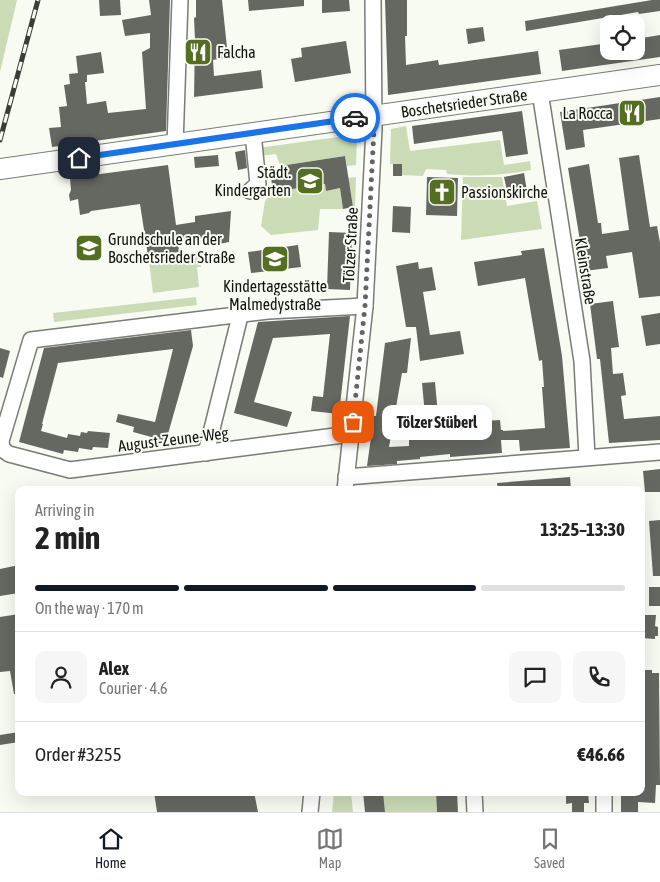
<!DOCTYPE html>
<meta charset="utf-8">
<style>
body{margin:0;font-family:"Asap Condensed",sans-serif;background:#f6f6f6;color:#222;height:100vh;display:flex;flex-direction:column;font-size:19px;white-space:nowrap}
*{box-sizing:border-box;margin:0}
p{font-size:16px;color:#767676}
.icon{flex:none;width:28px;height:28px;fill:none;stroke:currentColor;stroke-width:2;stroke-linecap:round;stroke-linejoin:round}
.map{position:relative;flex:1;overflow:hidden}
.drawer{position:absolute;left:15px;top:486px;width:630px;height:310px;display:flex;flex-direction:column;background:#fff;border-radius:10px;box-shadow:0 5px 20px #0002}
.drawer>*{flex:none}
.fabs{position:absolute;left:600px;top:15px;display:grid;gap:10px}
.fabs a{display:grid;place-items:center;width:45px;height:45px;border-radius:10px;background:#fff;box-shadow:0 5px 20px #0002;font-size:25px}
.pin{position:absolute;display:grid;place-items:center;width:42px;height:42px;color:#fff;margin:-21px;border-radius:10px;box-shadow:0 2px 8px #0006}
.courier{position:absolute;display:grid;place-items:center;width:50px;height:50px;margin:-25px;border:4px solid #1a73e8;border-radius:50%;background:#fff;color:#222;box-shadow:0 1px 6px #0007}
.bubble{position:absolute;height:35px;border-radius:10px;background:#fff;box-shadow:0 5px 20px #0002;font-size:16px;font-weight:700;line-height:35px;text-align:center}
.headline em{font-style:normal;font-weight:700}
.headline div{display:flex;flex-direction:column-reverse}
.headline{display:flex;align-items:center;justify-content:space-between;height:85px;padding:0 20px}
h1{font-size:32px;font-weight:700;line-height:38px}
.bar{display:grid;grid-template-columns:repeat(4,1fr);gap:8px 5px;align-content:center;height:60px;padding:0 20px}
.bar i{height:6px;border-radius:4px;background:#e0e0e0}
.bar .on{background:#111827}
.bar p{grid-column:span 4}
.line{display:flex;align-items:center;gap:12px;padding:0 20px;border-top:1px solid #e0e0e0}
.line div{flex:1}
.round{display:grid;place-items:center;flex:none;width:52px;height:52px;border-radius:10px;background:#f6f6f6}
.menu{display:flex;justify-content:space-around;align-items:center;height:70px;border-top:1px solid #e0e0e0;background:#fff;font-size:14px;color:#767676}
.menu a{display:grid;justify-items:center;gap:2px}
.menu .on{color:#111827}
.map>svg:first-child{display:block}
.green{fill:#cbdbb6}
.building{fill:#656861}
.lines{fill:none;stroke-linecap:round;stroke-linejoin:round}
.minor-casing{stroke:#797c74;stroke-width:18}
.major-casing{stroke:#797c74;stroke-width:22}
.minor{stroke:#fff;stroke-width:15}
.major{stroke:#fff;stroke-width:20}
.rail-casing{stroke:#3c3d39;stroke-width:5}
.rail{stroke:#f7fbf2;stroke-width:3;stroke-dasharray:9;stroke-linecap:butt}
.done{stroke:#636560;stroke-width:5;stroke-dasharray:0 9}
.route{stroke:#1a73e8;stroke-width:6}
.labels{text-anchor:middle;stroke-width:4;stroke-linejoin:round;paint-order:stroke}
.poi-label{font-size:16px;fill:#131411;stroke:#f7fbf2;text-anchor:start}
.street-label{font-size:16px;fill:#131411;stroke:#f7fbf2}
</style>
<div class="map">
<svg width="660" height="812" viewBox="0 0 660 812">
<rect width="100%" height="100%" fill="#f7fbf2"/>
<g class="green">
<path d="M0,0H17L0,72Z"/>
<path d="M406,126L410,151L500,140L504,165L530,161L531,170C503,175 475,177 447,174L446,170L426,169L423,176L402,175V164H390L391,129Z"/>
<path d="M353,135L357,140L356,165L347,166L345,156L280,166L276,154L259,156L258,148Z"/>
<path d="M356,177L355,207H353L348,178Z"/>
<path d="M463,177H502L507,206L537,201L542,229L461,240Z"/>
<path d="M325,184L326,191L340,188L343,209H320L318,230L271,235L261,226L265,201L273,192Z"/>
<path d="M200,255L201,267H197L199,287L153,293L149,262Z"/>
<path d="M196,297L197,305L54,322L53,313Z"/>
<path d="M334,793H351L353,812H332Z"/>
<path d="M383,793H436L437,812H385Z"/>
</g>
<g class="building">
<path d="M99,0H120L121,15L100,16Z"/>
<path d="M149,0H170L166,131L52,147L49,128L61,127L59,107L67,106L64,85L70,84L69,74L78,73L76,56L101,52L104,73L87,75V82H85L87,104L106,101L108,113L146,109L142,52L150,48V33L125,36L122,20L151,15Z"/>
<path d="M196,0H222L228,57L213,60L214,76L261,70L263,88L194,97L195,40L194,18L196,17Z"/>
<path d="M248,0H304V6L249,11Z"/>
<path d="M322,0H349L350,11L322,13Z"/>
<path d="M385,0H407V36H405L406,65L438,60L439,65L538,51L541,74L388,95Z"/>
<path d="M652,0H660V11L639,14L638,12L526,31L525,21Z"/>
<path d="M483,27L485,41L468,44L466,29Z"/>
<path d="M660,35V57L562,71L559,50L609,43V51H636V39Z"/>
<path d="M346,41L351,73L295,82L291,59L302,57L301,48Z"/>
<path d="M660,97V119L583,130L585,147L566,150L560,112Z"/>
<path d="M522,111L528,154L506,157L502,131L414,144L412,126Z"/>
<path d="M245,150L247,168L238,170L235,152Z"/>
<path d="M218,155L219,166L195,168L194,157Z"/>
<path d="M639,155L650,227L657,226L660,243V296L639,298L632,252L606,256L608,268L585,271L568,168L589,164L598,223H601L602,234L629,230L619,158Z"/>
<path d="M345,156L353,207L343,209L340,188L326,191L325,184L273,192L271,177L281,175L280,166Z"/>
<rect x="393" y="164" width="9" height="12"/>
<path d="M168,165L176,225L195,222V216L231,211L229,242L214,245L213,237L178,242L179,252L148,256L140,204L91,211L89,213L80,215L78,199L70,201L69,195L71,190L70,178Z"/>
<path d="M524,173L528,197L509,200L504,177Z"/>
<path d="M427,177L458,178L457,216L426,215Z"/>
<path d="M393,206L411,207L410,233L392,232Z"/>
<path d="M329,232L352,233L350,290L327,289Z"/>
<path d="M298,245L301,267L251,273L248,252Z"/>
<path d="M544,248L562,356L570,448L520,451L519,440H501L502,453L450,457V454L420,457V459L397,461V464L367,466L374,416H376L385,343L411,338L407,373H402L389,447L409,446V436H418L416,427L426,426L422,383L435,382L439,426H441V433L485,430L484,421L500,420L501,430H503V431L545,428L542,387H544L542,360L539,361L525,278L478,286L474,262L522,255L521,251Z"/>
<path d="M418,262L419,269L432,267L436,290L423,292L430,335L460,331L464,354L420,361L416,327H406L396,266Z"/>
<path d="M613,301L619,347L611,348L613,374L623,373L626,395L621,396L624,419L660,416V440L609,443L600,359H597L590,304Z"/>
<path d="M660,313V344L646,346L641,316Z"/>
<path d="M350,316L339,414L311,411L313,396L323,397L330,334L273,338L254,402L292,412L287,427L234,413L258,322Z"/>
<path d="M191,330L193,346L166,441L133,432L134,427L116,422L118,414L155,422L173,349L58,363L42,424H43L41,431L67,438L68,434L80,436L81,432L87,433L88,431L110,433L108,448L93,447L92,450L79,448L78,452L64,450L63,454L19,442L44,348Z"/>
<path d="M0,348L10,351L3,378L0,377Z"/>
<path d="M660,469V492H645L643,471Z"/>
<path d="M570,477L571,490H498L497,483Z"/>
<path d="M660,520V576H653L649,521Z"/>
<path d="M19,565V593L0,596V569Z"/>
<rect x="649" y="587" width="11" height="19"/>
<path d="M19,614V694H14L10,671L0,672V617Z"/>
<path d="M641,615H656L655,626L658,627V636H655V639L641,638Z"/>
<path d="M641,670H652V673H659L660,785H656L655,803L638,802V812H621V792H641Z"/>
<path d="M19,732V742L0,745V735Z"/>
<path d="M154,792H254L258,812H157Z"/>
<path d="M363,792H383L385,812H365Z"/>
<path d="M436,792H457L458,812H437Z"/>
<path d="M566,792H588L589,803H584V812H572V803L566,804Z"/>
</g>
<g class="lines">
<g class="minor-casing">
<g id="minor">
<path d="M540,92L582,361L587,457"/>
<path d="M175,145L180,0"/>
<path d="M250,191L258,184L253,133"/>
<path d="M351,434L70,470L9,454L2,449L1,441L31,340L268,311L365,306"/>
<path d="M206,453L240,316"/>
<path d="M346,477L660,452"/>
<path d="M345,490L365,306L374,129L373,0"/>
<path d="M474,792L475,812"/>
<path d="M310,812L312,792"/>
<path d="M604,812V792"/>
</g>
</g>
<g class="major-casing">
<path id="major" d="M0,169L660,75"/>
</g>
<use href="#minor" class="minor"/>
<use href="#major" class="major"/>
<g class="rail-casing">
<path id="rail" d="M0,140L38,0"/>
</g>
<use href="#rail" class="rail"/>
</g>
<g class="lines">
<path class="done" d="M353,422L365,306L374,129V115L355,118"/>
<path class="route" d="M79,158L355,118"/>
</g>
<defs>
<g id="restaurant-square" transform="scale(1.4375)"><rect x="-9" y="-9" width="18" height="18" rx="4" fill="#546f22" stroke="#f7fbf2"/><path d="M-5-6h1v4h1v-4h1v4h1v-4h1v5L-1.5 .5V6h-2V.5L-5-1ZM5-6V6H3V1.5H1.5Q1.5-4 5-6Z" fill="#fff"/></g>
<g id="school-square" transform="scale(1.4375)"><rect x="-9" y="-9" width="18" height="18" rx="4" fill="#546f22" stroke="#f7fbf2"/><path d="M0-5L7-2L0 1L-7-2ZM-4 1L0 2.5L4 1V4Q0 6-4 4Z" fill="#fff"/></g>
<g id="church-square" transform="scale(1.4375)"><rect x="-9" y="-9" width="18" height="18" rx="4" fill="#546f22" stroke="#f7fbf2"/><path d="M-1.2-6h2.4v3.5h3.3v2.4h-3.3V6h-2.4V-.1h-3.3v-2.4h3.3Z" fill="#fff"/></g>
</defs>
<g fill-rule="evenodd">
<use href="#restaurant-square" x="198" y="52"/>
<use href="#restaurant-square" x="632" y="113"/>
<use href="#school-square" x="310" y="181"/>
<use href="#church-square" x="442" y="192"/>
<use href="#school-square" x="89" y="248"/>
<use href="#school-square" x="275" y="259"/>
</g>
<g class="labels">
<g class="poi-label">
<text x="217" y="58">Falcha</text>
<text x="613" y="119" text-anchor="end">La Rocca</text>
<text x="291" y="178" text-anchor="end">Städt.<tspan x="291" dy="18">Kindergarten</tspan></text>
<text x="461" y="198">Passionskirche</text>
<text x="108" y="245">Grundschule an der<tspan x="108" dy="18">Boschetsrieder Straße</tspan></text>
<text x="275" y="292" text-anchor="middle">Kindertagesstätte<tspan x="275" dy="18">Malmedystraße</tspan></text>
</g>
<g class="street-label">
<text transform="translate(464 103) rotate(-8)" y="6">Boschetsrieder Straße</text>
<text transform="translate(350 245) rotate(-87)" y="6">Tölzer Straße</text>
<text transform="translate(586 271) rotate(81)" y="6">Kleinstraße</text>
<text transform="translate(173 439) rotate(-7)" y="6">August-Zeune-Weg</text>
</g>
</g>
</svg>
<div class="fabs">
<a><svg class="icon" aria-label="locate" viewBox="0 0 24 24"><circle cx="12" cy="12" r="6"/><path d="M12 2v4M12 18v4M2 12h4M18 12h4"/></svg></a>
</div>
<div class="pin" style="left:353px;top:422px;background:#ea580c"><svg class="icon" aria-label="bag" viewBox="0 0 24 24"><path d="M5 8h14l-1 12H6zM9 8a3 3 0 0 1 6 0"/></svg></div>
<div class="pin" style="left:79px;top:158px;background:#1f2937"><svg class="icon" aria-label="home" viewBox="0 0 24 24"><path d="M3 11l9-7 9 7M6 9v11h12V9"/></svg></div>
<div class="courier" style="left:355px;top:118px"><svg class="icon" aria-label="car" viewBox="0 0 24 24"><path d="M5 17H2v-5l4-1 3-4h7l3 4 3 1v5h-3M9 17h6M6 11h13"/><circle cx="7" cy="17" r="2"/><circle cx="17" cy="17" r="2"/></svg></div>
<div class="bubble" style="left:382px;top:405px;width:110px">Tölzer Stüberl</div>
<section class="drawer">
<div class="headline"><div><h1>2 min</h1><p>Arriving in</p></div><em>13:25–13:30</em></div>
<div class="bar"><i class="on"></i><i class="on"></i><i class="on"></i><i></i><p>On the way · 170 m</p></div>
<div class="line" style="height:90px"><a class="round"><svg class="icon" aria-label="person" viewBox="0 0 24 24"><circle cx="12" cy="8" r="4"/><path d="M4 21q1-7 8-7t8 7"/></svg></a><div><b>Alex</b><p>Courier · 4.6</p></div><a class="round"><svg class="icon" aria-label="chat" viewBox="0 0 24 24"><path d="M4 5h16v11H9l-5 4z"/></svg></a><a class="round"><svg class="icon" aria-label="phone" viewBox="0 0 24 24"><path d="M5 4h4l2 5-3 2q2 4 5 5l2-3 5 2v4C11 20 4 13 5 4z"/></svg></a></div>
<div class="line" style="height:65px"><div>Order #3255</div><b>€46.66</b></div>
</section>
</div>
<nav class="menu">
<a class="on"><svg class="icon" aria-label="home" viewBox="0 0 24 24"><path d="M3 11l9-7 9 7M6 9v11h12V9"/></svg>Home</a>
<a><svg class="icon" aria-label="map" viewBox="0 0 24 24"><path d="M3 6l6-2 6 2 6-2v14l-6 2-6-2-6 2zM9 4v14M15 6v14"/></svg>Map</a>
<a><svg class="icon" aria-label="saved" viewBox="0 0 24 24"><path d="M7 4h10v16l-5-4-5 4z"/></svg>Saved</a>
</nav>
